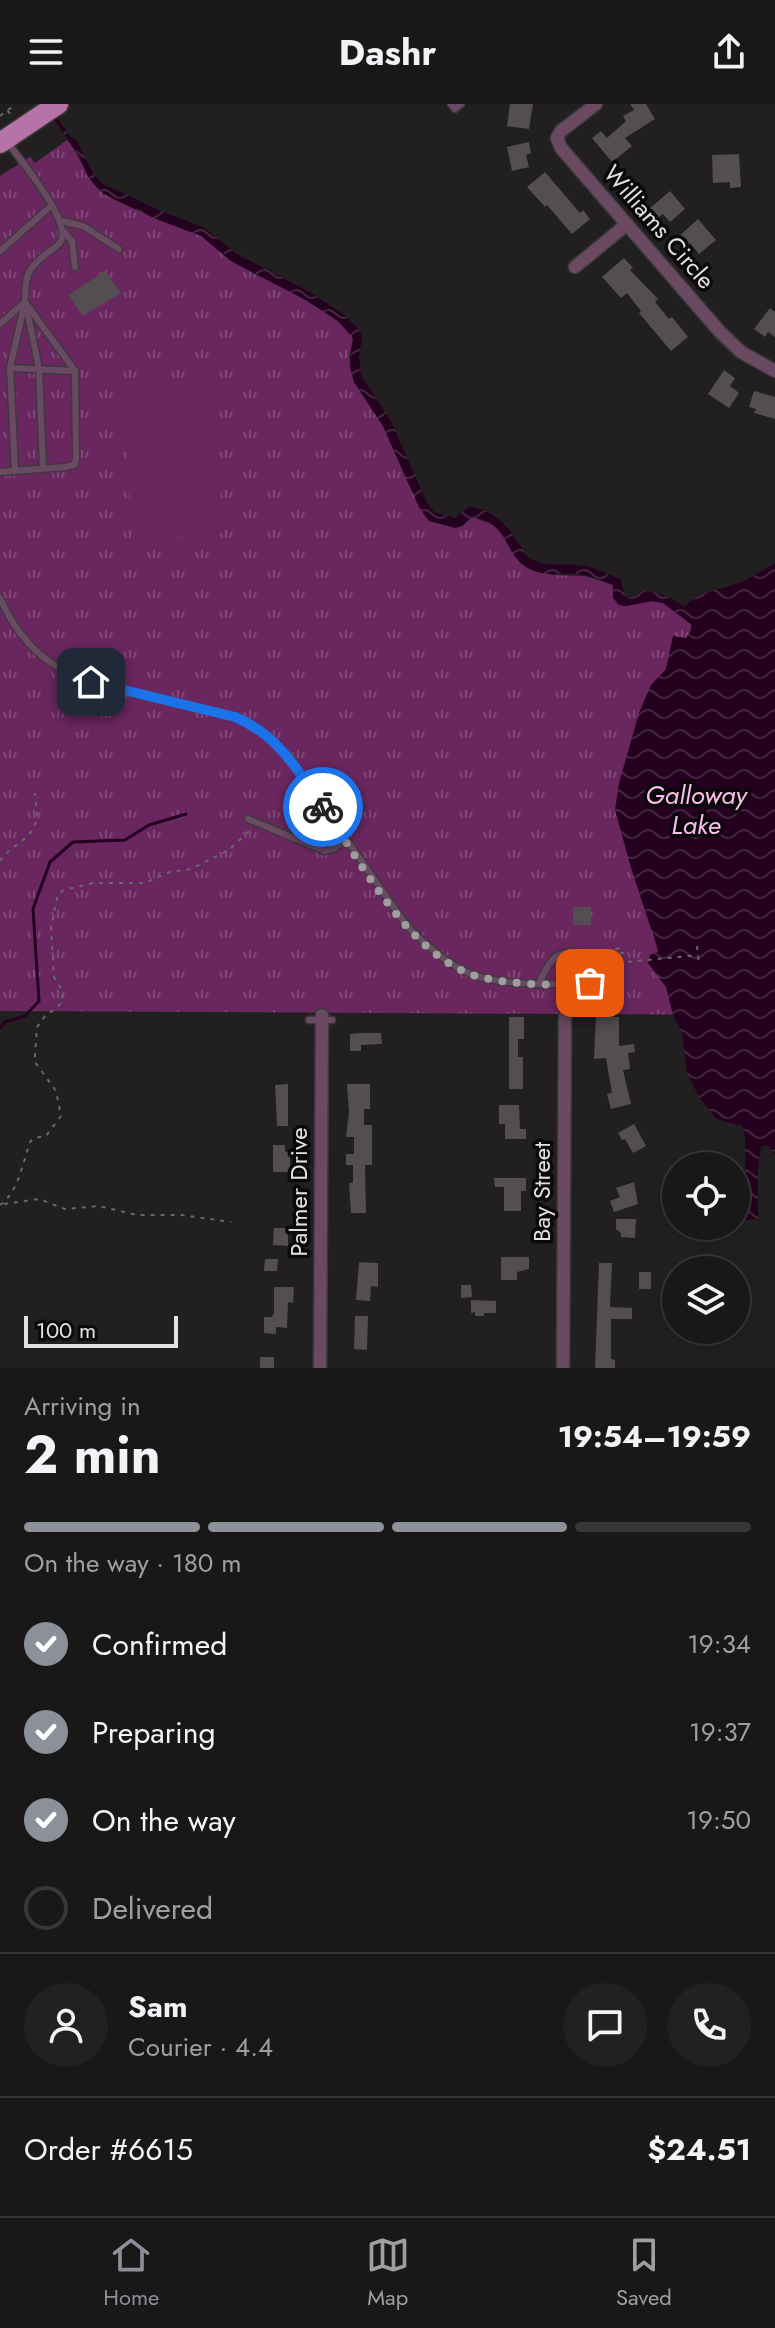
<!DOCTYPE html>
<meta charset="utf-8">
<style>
body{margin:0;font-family:Jost,sans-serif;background:#232022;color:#f1f3f6;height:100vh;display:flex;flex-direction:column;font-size:30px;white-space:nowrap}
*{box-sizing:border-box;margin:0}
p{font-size:26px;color:#9f9fa2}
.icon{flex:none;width:44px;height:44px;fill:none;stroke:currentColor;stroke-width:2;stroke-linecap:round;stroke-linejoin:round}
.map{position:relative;height:1264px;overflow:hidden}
.details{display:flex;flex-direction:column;background:#1a1719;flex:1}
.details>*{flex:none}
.buttons{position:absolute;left:662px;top:1048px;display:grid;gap:16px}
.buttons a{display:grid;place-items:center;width:88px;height:88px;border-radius:50%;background:#1a1719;box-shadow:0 4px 12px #0003,0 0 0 2px #383638;font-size:40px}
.scale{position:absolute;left:24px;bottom:20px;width:154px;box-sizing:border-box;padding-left:8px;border:4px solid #e4e1e3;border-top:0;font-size:22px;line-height:28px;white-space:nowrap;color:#e4e1e3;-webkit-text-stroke:6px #0b090a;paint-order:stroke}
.pin{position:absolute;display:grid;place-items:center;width:68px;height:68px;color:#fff;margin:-34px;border-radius:16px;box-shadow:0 4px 12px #0006}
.courier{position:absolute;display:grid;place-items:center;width:80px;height:80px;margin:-40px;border:6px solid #1a73e8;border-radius:50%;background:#fff;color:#222;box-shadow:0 2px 10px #0007}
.headline em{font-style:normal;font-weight:700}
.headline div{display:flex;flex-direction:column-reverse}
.headline{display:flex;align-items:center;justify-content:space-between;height:136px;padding:0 24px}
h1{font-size:52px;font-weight:700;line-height:60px}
.bar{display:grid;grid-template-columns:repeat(4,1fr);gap:12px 8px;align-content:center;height:96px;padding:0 24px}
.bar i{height:10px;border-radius:6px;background:#383638}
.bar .current{background:#8c9099}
.bar p{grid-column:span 4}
.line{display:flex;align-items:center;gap:20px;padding:0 24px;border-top:2px solid #383638}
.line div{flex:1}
.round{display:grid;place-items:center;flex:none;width:84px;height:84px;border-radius:42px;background:#232022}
ol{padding:0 24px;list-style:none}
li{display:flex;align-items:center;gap:24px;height:88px}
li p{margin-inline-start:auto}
li .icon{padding:8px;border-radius:50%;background:#8c9099;color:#fff;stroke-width:4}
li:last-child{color:#9f9fa2}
li i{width:44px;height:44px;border:4px solid #383638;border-radius:50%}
header{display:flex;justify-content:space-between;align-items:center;height:104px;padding:0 24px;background:#1a1719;font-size:36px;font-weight:700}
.tab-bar{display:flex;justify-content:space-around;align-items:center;height:112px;border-top:2px solid #383638;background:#1a1719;font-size:22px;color:#9f9fa2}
.tab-bar a{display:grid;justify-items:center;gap:4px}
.tab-bar .current{color:#8c9099}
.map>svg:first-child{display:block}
.grass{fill:url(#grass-tufts)}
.garden{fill:#6a275f}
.water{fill:url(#water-waves)}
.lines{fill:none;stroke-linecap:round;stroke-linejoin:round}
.stream{stroke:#24011f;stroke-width:3}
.building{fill:#524e51}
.lane-casing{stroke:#3d3a3c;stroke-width:9}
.street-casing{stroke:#3d3a3c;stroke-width:15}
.primary-casing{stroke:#3d3a3c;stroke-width:23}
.path{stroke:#6a6769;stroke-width:2;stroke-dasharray:4 6;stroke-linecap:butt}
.lane{stroke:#6a4a63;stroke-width:6}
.street{stroke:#6a4a63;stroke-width:12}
.primary{stroke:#b573a7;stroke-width:20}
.done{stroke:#a09d9f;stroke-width:8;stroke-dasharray:0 14.4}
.route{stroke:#1a73e8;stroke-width:10}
.labels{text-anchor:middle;stroke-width:7;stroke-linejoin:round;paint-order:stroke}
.street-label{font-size:24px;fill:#e4e1e3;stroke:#0b090a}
.water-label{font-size:26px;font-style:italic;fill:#fbbded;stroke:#0b090a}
</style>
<header><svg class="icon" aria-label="menu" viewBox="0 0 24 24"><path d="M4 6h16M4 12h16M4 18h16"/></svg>Dashr<svg class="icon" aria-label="share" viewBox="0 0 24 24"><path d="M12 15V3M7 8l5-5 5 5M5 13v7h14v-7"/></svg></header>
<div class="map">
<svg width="775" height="1264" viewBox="0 0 775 1264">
<defs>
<pattern id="grass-tufts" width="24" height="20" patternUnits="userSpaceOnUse" patternTransform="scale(2)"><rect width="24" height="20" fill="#6a275f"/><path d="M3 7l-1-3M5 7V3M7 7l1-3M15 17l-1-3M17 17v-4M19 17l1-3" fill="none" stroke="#7f4676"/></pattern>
<pattern id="water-waves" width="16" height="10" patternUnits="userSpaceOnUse" patternTransform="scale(2)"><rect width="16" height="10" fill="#24011f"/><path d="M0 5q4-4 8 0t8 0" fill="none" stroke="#44263f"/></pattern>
</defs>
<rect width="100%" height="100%" fill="#221f21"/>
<path class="grass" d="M67,36C82,52 85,78 105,90C134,109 171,115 201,132C213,139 222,152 234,159C264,177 337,205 353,234L349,253L354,278L383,322L419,403L448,422H462L472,413L494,421L505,432L515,451L552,471L585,472L613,481V494L623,502L652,497L663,499L691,520V526L686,534L775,911L0,907V72L30,53L35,59Z"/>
<path class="garden" d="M210,276L224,429L134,438L120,284Z"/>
<path class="water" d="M43,0H49L68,30L77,37L94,71L103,80L159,106L205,124L235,149L308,187L343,210L357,223L362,232L359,254L362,273L391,317L427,399L434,408L455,414L469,403C502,407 511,429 528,453C544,464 560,459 577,461C593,462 606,469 620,475L626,494H631L643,486C660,489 671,493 685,503C699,487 714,487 733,481C748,476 762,467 775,459V1050L767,1041L761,1043L758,1065V1114L746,1116L745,1035L742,1022L716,1015L699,993L687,969L682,929L673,911L666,883L648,859L650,851L658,848L657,843L631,764L615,706L619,679L639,609L651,581L666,565L673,532L686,534L691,526V520L663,499L652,497L627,502L619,501L613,494V481C601,476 589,471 576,470C559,469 542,473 526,463C503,449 511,420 472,413L462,422L455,424L429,417L419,403L383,322L354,278L350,263L353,234L338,217L304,195L230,156L201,132L156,115L104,90L88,73L80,53Z"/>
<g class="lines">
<path class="stream" d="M0,924L5,918L25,912L39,897L33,805L50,758L73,738L125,736L149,721L186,710"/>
</g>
<g class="building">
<path d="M510,0H533L529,25L507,22Z"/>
<path d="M630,0H646L655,15L625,34L632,42L612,58L592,34L601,27L607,34L626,17L623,12L634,6Z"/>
<path d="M529,38L531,49L526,51L529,63L512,67L507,43Z"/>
<path d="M739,50L741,83L730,84V78L713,79L712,51Z"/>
<path d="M545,68L580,109L583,106L590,115L572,130L547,101L545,103L527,83Z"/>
<path d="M670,87L685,105L670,118L663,110L658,114L650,104Z"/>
<path d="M698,115L716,136L699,150L690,139L684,144L676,135Z"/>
<path d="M624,154L633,164L630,166L658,195L655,198L669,215L672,213L688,233L671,247L639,209L641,207L627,189L621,194L602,173Z"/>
<path d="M105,167L121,189L83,212L68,191Z"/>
<path d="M770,204L775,208V233L768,228L765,233L754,225Z"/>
<path d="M724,266L735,274L730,282L739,289L729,304L708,290Z"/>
<path d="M754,287L775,293V315L754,309L756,305L749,303Z"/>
<rect x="573" y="803" width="18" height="18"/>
<path d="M509,913H524V935H518V953H523V985H509Z"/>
<path d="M596,913H619V942L634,940L635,948L628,949L630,965L623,966L631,1000L611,1005L607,990L612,989L606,954L594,955Z"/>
<path d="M361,929H381L382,940L361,941V947H350V930Z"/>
<path d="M288,980V1022H277L275,981Z"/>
<path d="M347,980H370V1005H364V1021H372V1061H365L366,1109H351L349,1079H353V1061H346V1050H354V1033H346L349,1009Z"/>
<path d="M499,1001H519L520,1025H526V1035H505V1020H499Z"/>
<path d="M634,1020L646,1042L633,1049L625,1035L622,1036L618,1029Z"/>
<path d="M273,1041H285V1048H290V1068H273Z"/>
<path d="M494,1074H526V1087H521V1107H504V1083H495Z"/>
<path d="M634,1078L638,1100L614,1108L610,1097L620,1093L616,1084Z"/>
<path d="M616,1115H636L635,1134L621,1133V1129L616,1125Z"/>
<path d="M274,1124H288V1142L273,1141Z"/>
<path d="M501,1153H529V1165L517,1168V1176H501Z"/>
<path d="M265,1155H278L277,1167H264Z"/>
<path d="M359,1158L378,1159V1183L371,1182L370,1197L356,1196Z"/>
<path d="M599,1159H612L610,1203L632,1204V1215H611V1255L615,1256V1264H595Z"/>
<rect x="639" y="1168" width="12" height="17"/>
<path d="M461,1181H471L472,1193L461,1194Z"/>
<path d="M274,1183H294L293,1199L288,1198L287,1224L276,1223V1230L264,1229V1213H272L274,1209Z"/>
<path d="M471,1196L496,1197V1209H484V1212H475V1208L471,1209Z"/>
<path d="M355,1212H368L367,1246L354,1245Z"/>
<rect x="260" y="1253" width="14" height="11"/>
</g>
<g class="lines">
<g class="lane-casing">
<g id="lane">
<path d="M451,0L455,5L461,0"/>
<path d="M61,117L83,122L119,145"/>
<path d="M63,127L72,137L75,163"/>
<path d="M0,147L52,101"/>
<path d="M26,201L39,265L43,364"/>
<path d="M0,220L25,198C25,173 26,165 47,149C52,146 58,142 61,137C71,116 21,57 8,39"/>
<path d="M10,264L74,267"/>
<path d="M15,367L10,264L25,198"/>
<path d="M0,368L66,363L74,361L76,355L75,267L25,198"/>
<path d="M0,494C31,564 76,576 145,592C175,599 205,606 235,613C258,622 272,635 289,653L406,821C425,840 446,860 471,870C503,882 556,881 590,879C600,873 601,864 598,853C591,849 586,849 578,849C552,847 550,858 539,879"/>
<path d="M248,715L325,747L335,744L345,735"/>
<path d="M309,916H332"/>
</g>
</g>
<g class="street-casing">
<g id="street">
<path d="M596,0L561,27L557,34L561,44L720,228L741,248L775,267"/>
<path d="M575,163L627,120"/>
<path d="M320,1264L322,911"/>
<path d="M563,1264L565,912"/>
</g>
</g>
<g class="primary-casing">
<path id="primary" d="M0,39L58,0"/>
</g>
<g class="path">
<path d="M8,6L16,0"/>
<path d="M0,12L7,6L11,11"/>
<path d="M0,757C9,742 33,735 36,717C38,708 35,697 35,689"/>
<path d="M697,842L699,860"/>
<path d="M620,849H623L621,844L616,845L623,858"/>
<path d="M608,860L698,851"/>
<path d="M4,1100L39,1095L65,1105L99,1102L137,1111H182L231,1118"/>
<path d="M0,1101C18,1089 23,1058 30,1038L34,1034L46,1032L61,1012L56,987L35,958V950L37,923L45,912L58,903L63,895L61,885L54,873L51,823L58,790L64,786L93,779H145L170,768L191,765L229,746L250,726"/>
</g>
<use href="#lane" class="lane"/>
<use href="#street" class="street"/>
<use href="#primary" class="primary"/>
</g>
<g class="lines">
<path class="done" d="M323,703C361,758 407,848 473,871C505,881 557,882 590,879"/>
<path class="route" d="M91,578L235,613C277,630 298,666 323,703"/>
</g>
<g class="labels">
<g class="street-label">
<text transform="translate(659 123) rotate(49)" y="8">Williams Circle</text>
<text transform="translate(299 1088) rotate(-90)" y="8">Palmer Drive</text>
<text transform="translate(542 1088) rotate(-90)" y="8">Bay Street</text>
</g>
<g class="water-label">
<text x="696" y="700">Galloway<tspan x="696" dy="30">Lake</tspan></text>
</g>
</g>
</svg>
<div class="buttons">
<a><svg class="icon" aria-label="locate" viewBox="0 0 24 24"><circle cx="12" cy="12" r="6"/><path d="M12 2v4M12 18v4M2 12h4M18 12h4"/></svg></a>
<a><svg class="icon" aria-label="layers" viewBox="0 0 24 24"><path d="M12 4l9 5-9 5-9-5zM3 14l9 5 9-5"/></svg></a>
</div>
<div class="scale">100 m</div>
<div class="pin" style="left:590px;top:879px;background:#ea580c"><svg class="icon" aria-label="bag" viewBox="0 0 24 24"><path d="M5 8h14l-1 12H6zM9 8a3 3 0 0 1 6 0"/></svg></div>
<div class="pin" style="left:91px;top:578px;background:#1f2937"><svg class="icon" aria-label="home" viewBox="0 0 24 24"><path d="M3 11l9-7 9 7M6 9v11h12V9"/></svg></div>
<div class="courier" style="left:323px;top:703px"><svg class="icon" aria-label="bike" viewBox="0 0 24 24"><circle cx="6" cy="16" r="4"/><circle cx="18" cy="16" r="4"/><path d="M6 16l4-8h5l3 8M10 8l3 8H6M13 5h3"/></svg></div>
</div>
<section class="details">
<div class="headline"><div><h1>2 min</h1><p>Arriving in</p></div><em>19:54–19:59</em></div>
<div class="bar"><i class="current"></i><i class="current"></i><i class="current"></i><i></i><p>On the way · 180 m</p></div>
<ol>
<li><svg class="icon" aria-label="check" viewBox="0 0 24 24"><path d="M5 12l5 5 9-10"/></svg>Confirmed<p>19:34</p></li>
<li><svg class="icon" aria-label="check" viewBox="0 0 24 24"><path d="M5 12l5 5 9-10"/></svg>Preparing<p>19:37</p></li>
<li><svg class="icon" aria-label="check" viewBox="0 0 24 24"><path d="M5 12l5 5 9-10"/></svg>On the way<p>19:50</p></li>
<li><i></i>Delivered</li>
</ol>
<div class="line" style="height:144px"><a class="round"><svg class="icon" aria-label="person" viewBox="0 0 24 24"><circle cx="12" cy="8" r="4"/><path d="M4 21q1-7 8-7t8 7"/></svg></a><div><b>Sam</b><p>Courier · 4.4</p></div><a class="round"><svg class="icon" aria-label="chat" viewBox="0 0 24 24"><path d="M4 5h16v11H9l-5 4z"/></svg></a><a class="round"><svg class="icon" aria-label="phone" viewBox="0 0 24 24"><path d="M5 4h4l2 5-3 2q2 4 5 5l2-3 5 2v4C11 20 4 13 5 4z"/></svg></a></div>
<div class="line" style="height:104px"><div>Order #6615</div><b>$24.51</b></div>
</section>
<nav class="tab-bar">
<a class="current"><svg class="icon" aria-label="home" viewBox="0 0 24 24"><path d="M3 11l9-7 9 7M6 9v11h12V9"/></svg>Home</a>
<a><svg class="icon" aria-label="map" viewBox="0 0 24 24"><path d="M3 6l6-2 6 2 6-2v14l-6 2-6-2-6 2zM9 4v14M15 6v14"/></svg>Map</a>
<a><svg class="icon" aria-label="saved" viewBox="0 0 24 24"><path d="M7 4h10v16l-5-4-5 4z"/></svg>Saved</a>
</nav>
